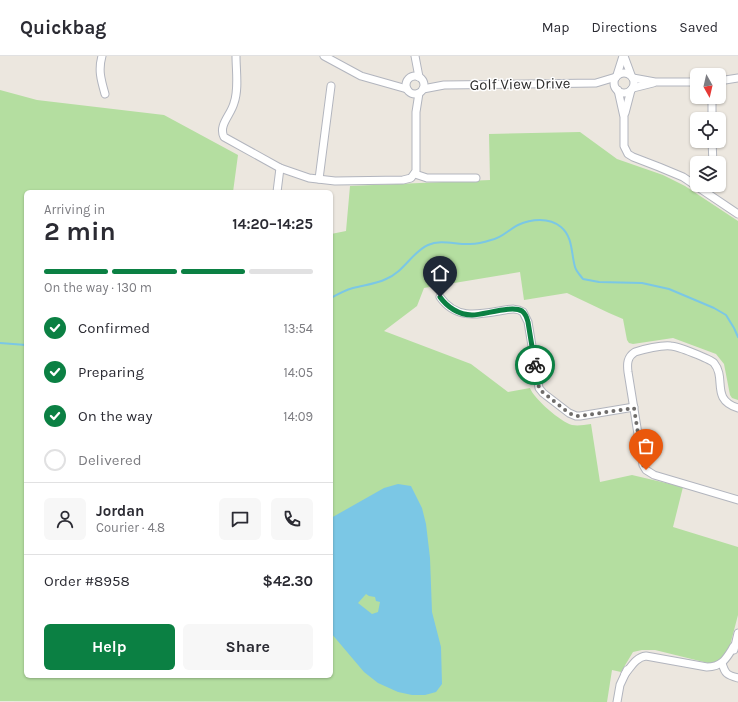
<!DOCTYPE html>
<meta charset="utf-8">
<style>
body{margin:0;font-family:Karla,sans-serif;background:#f7f7f7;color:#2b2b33;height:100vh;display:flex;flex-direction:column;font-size:15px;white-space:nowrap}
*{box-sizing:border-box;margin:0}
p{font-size:13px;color:#7c7c81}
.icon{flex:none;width:22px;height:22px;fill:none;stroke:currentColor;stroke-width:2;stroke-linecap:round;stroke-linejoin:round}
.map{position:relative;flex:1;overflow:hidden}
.drawer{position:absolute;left:24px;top:134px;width:309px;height:488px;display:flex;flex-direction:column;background:#fff;border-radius:6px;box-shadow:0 1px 3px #0004}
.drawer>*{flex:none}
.needle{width:26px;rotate:172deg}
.tools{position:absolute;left:690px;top:12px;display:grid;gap:8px}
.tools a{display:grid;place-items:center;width:36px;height:36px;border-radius:6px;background:#fff;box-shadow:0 1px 3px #0004;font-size:20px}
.pin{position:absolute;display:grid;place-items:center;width:34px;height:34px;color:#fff;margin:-41px -17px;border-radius:50% 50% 50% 0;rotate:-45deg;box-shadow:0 0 4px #0007}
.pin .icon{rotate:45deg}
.courier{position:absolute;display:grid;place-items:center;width:40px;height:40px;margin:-20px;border:3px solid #0b8043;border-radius:50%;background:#fff;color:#222;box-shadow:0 1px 5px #0007}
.head em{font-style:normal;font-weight:700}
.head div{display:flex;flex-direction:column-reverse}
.head{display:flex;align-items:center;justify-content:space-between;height:68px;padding:0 20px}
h1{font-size:26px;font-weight:700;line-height:30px}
.bar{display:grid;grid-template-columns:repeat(4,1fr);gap:6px 4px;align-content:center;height:48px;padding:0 20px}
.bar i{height:5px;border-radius:3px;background:#e1e1e2}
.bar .selected{background:#0b8043}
.bar p{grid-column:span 4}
.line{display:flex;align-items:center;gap:10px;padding:0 20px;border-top:1px solid #e1e1e2}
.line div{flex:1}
.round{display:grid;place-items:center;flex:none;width:42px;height:42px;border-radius:6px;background:#f7f7f7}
ol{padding:0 20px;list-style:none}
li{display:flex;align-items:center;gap:12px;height:44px}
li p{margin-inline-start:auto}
li .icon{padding:4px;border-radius:50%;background:#0b8043;color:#fff;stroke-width:4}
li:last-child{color:#7c7c81}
li i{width:22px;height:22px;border:2px solid #e1e1e2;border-radius:50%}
.button{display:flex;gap:8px;margin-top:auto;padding:8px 20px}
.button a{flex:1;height:46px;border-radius:6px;background:#0b8043;color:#fff;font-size:16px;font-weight:700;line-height:46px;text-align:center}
.button a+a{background:#f7f7f7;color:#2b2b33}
header{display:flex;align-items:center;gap:24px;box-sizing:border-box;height:56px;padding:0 20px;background:#fff;border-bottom:1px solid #e1e1e2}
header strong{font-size:19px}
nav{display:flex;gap:22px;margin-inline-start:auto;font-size:14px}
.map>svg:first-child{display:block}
.green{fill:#b4dea0}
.water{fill:#7bc7e5;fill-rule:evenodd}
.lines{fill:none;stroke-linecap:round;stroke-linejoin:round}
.stream{stroke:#7bc7e5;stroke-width:2}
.minor-casing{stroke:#b2b5be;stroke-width:9}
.minor{stroke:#fff;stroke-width:7}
.done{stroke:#6f6d6b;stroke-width:4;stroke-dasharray:0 7.2}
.route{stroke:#0b8043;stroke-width:5}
.labels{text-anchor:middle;stroke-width:3;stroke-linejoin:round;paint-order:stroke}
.street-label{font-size:15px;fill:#2c2c2c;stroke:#fff}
</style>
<header>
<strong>Quickbag</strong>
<nav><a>Map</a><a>Directions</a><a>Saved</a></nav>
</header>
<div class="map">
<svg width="738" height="646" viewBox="0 0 738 646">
<rect width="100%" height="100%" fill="#ece7df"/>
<path class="green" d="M0,34L37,44L164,59L238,99L233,136H26V620H331V178L346,175L350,130L490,124L489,78L580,76L617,103L663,119L685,130L738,165V344L732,342L730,339L724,308L716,298L673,282L633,288L629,287L627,284L623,263L609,257L567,237L524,244L520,216L424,232L417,250L384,275L471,308L508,336L530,332C534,343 561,366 572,369C578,370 584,369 591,368L600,426L632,419L683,431L673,471L738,491V559L728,597L721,604L712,608L655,594H642L633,596L621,616L612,614L607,646L0,645Z"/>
<path class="water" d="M398,428L411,430L422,452L426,468L430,502L432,556L441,591L442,628L436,636L425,639H412L398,636L378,627L364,616L331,577V462L384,432ZM366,538L369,540L375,541L376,545L380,546L378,556L372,558L358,547Z"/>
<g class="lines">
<g class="stream">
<path d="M331,242C338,238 346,234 353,232C364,229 376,228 386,223C404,216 412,196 428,189C441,183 457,189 470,188C477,188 485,186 491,184C502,182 508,174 518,169C531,163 549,161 561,171C573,181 571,197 575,211C576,215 580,219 583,223L599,226L642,227L669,233L714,252L726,259L734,272L738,281"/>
<path d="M0,287L26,289"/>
</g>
<g class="minor-casing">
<g id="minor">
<path d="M102,0C98,14 101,24 105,38"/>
<path d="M236,0C236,15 239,33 234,47C231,59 218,69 224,81L280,112L309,122L335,125L403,124L411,122L416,115V56L419,37"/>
<path d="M324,0L361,20L407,33"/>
<path d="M415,0L419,21"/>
<path d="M624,0L631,19"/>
<circle cx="624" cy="27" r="10"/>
<path d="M617,19L623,0"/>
<circle cx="415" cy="29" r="9"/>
<path d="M633,22L655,26H697"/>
<path d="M719,25L738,22"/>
<path d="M633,32L653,27"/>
<path d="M423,33L444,29L596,27L616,21"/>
<path d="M618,34L624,61V90L628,98L633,101L659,111L683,121L738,158"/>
<path d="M712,41V63"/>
<path d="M625,57L631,34"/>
<path d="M712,85L713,107"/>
<path d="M415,118L427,122H476"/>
<path d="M319,123L331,30"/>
<path d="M277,136L280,112"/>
<path d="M440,241C457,265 480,258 505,254C511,253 517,252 523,256L528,266L539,332L543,337L569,357L576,360H580L634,351"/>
<path d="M738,352C710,343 727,323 714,307C710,303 677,290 671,290C661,289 644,293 635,296C627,301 627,308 628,316L643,409L646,414L654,419L738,444"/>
<path d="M734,594L738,577"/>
<path d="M722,607C725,618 727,619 738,622"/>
<path d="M625,618C631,611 636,601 646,600L707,611C723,611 727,601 734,590"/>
<path d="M617,646L620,629L627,614"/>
</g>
</g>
<use href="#minor" class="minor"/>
</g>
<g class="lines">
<path class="done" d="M535,309L538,328L540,334L569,357L576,360H580L634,352L643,409L646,414"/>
<path class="route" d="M440,241C447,251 459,259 472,259C484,259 512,249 522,255C526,258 527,262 528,266L535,309"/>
</g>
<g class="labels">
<g class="street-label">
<text transform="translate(520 28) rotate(-1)" y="5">Golf View Drive</text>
</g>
</g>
</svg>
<div class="tools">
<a><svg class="needle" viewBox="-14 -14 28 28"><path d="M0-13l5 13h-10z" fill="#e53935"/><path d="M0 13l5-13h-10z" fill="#7c7c81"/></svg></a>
<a><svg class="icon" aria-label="locate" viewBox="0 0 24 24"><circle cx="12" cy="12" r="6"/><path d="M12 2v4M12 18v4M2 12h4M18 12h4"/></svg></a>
<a><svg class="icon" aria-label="layers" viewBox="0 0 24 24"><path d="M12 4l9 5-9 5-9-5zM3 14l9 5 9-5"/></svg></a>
</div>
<div class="pin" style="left:646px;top:414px;background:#ea580c"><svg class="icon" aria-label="bag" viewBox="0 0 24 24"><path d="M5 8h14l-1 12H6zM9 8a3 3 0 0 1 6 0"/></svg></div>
<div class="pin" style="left:440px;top:241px;background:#1f2937"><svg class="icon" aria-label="home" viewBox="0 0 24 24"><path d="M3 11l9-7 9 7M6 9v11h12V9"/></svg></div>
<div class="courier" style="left:535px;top:309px"><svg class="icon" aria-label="bike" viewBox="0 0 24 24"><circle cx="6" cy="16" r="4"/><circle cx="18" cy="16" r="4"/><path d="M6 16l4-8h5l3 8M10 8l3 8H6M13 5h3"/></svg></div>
<section class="drawer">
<div class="head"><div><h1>2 min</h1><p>Arriving in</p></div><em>14:20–14:25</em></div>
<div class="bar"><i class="selected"></i><i class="selected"></i><i class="selected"></i><i></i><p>On the way · 130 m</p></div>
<ol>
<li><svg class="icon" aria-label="check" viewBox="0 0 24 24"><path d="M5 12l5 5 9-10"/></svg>Confirmed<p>13:54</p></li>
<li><svg class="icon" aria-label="check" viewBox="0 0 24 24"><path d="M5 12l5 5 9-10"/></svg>Preparing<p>14:05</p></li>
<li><svg class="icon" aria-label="check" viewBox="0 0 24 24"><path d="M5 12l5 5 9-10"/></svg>On the way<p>14:09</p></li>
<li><i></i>Delivered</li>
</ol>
<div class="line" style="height:72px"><a class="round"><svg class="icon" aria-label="person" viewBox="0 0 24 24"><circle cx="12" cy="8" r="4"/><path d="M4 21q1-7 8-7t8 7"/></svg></a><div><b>Jordan</b><p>Courier · 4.8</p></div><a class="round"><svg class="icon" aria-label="chat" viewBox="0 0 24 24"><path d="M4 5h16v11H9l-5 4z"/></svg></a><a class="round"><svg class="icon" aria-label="phone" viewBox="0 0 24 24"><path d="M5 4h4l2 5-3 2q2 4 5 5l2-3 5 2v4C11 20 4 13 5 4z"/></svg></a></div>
<div class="line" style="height:52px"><div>Order #8958</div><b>$42.30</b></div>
<div class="button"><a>Help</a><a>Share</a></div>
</section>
</div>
